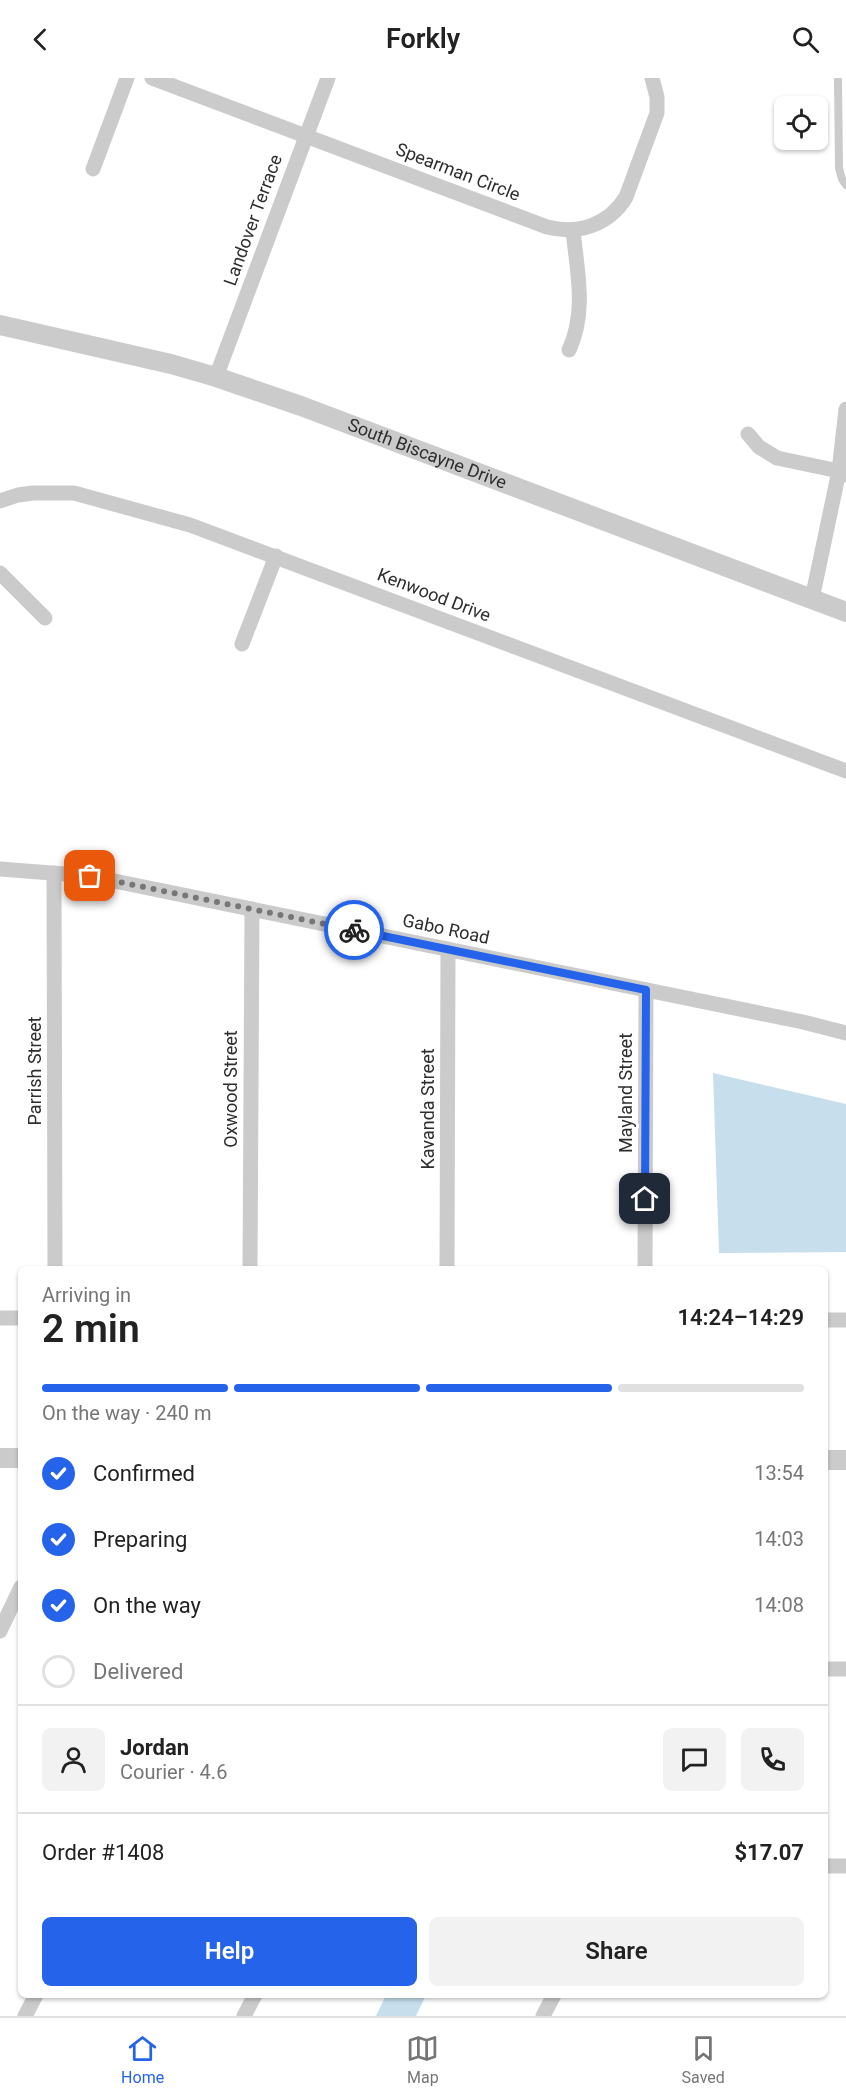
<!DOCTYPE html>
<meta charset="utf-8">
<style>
body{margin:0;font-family:Roboto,sans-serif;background:#f2f2f2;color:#222;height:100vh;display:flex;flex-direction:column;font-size:22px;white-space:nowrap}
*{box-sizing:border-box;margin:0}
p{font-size:20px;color:#767676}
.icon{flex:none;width:33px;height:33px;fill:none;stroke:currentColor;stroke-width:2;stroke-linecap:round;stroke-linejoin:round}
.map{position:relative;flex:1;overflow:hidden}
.panel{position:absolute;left:18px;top:1188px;width:810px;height:732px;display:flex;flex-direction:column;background:#fff;border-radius:9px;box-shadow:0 2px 4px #0004}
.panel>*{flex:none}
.fabs{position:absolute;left:774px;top:18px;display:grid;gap:12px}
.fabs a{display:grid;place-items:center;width:54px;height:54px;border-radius:9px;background:#fff;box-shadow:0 2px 4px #0004;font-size:30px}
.pin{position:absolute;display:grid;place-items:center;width:51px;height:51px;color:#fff;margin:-26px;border-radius:12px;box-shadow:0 3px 9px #0006}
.courier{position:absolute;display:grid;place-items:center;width:60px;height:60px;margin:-30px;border:4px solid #2563eb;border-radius:50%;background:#fff;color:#222;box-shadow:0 2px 8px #0007}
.head em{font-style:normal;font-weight:600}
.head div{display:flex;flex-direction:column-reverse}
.head{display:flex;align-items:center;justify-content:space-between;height:102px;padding:0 24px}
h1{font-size:39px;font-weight:600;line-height:45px}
.bar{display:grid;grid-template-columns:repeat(4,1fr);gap:9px 6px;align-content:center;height:72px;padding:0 24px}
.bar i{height:8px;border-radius:4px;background:#e0e0e0}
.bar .on{background:#2563eb}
.bar p{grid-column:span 4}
.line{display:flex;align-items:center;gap:15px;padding:0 24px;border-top:2px solid #e0e0e0}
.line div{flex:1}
.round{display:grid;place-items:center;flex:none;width:63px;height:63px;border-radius:9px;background:#f2f2f2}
ol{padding:0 24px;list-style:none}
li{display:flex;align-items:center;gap:18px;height:66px}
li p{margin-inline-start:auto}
li .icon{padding:6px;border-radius:50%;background:#2563eb;color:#fff;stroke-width:4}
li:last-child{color:#767676}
li i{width:33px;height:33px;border:3px solid #e0e0e0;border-radius:50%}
.cta{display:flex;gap:12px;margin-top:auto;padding:12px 24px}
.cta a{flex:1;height:69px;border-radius:9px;background:#2563eb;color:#fff;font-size:24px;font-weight:600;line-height:69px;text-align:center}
.cta a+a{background:#f2f2f2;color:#222}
header{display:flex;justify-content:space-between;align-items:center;height:78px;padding:0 24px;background:#fff;font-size:27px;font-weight:600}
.tabs{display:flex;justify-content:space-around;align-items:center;height:84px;border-top:2px solid #e0e0e0;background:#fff;font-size:16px;color:#767676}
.tabs a{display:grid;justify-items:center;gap:3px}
.tabs .on{color:#2563eb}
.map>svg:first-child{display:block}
.water{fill:#c7dfec}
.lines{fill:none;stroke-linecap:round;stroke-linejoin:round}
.service{stroke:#cbcbcb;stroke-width:8}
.minor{stroke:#cbcbcb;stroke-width:15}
.tertiary{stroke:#cbcbcb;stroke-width:20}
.done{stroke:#777;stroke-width:6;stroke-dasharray:0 10.8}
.route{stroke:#2563eb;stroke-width:8}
.labels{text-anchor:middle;stroke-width:6;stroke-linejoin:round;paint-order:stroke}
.street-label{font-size:18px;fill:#2e2e2e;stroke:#fff}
</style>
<header><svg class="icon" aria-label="back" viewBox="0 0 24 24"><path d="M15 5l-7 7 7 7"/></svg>Forkly<svg class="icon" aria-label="search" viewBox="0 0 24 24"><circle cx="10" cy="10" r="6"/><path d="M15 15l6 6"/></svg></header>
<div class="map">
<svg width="846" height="1938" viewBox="0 0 846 1938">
<rect width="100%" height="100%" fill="#fff"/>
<g class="water">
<path d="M713,995L846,1026V1174L719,1175Z"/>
<path d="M386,1917H426L416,1938H376Z"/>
</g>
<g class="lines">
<path class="service" d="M838,2L839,90L842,101L846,107"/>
<g class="minor">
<path d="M152,0L547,149C578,157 609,147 626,119L657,35V19L652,0"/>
<path d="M93,91L127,0"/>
<path d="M569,272C587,233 577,194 573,152"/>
<path d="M216,299L328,0"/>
<path d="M748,356L759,369L777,380L839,393L846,397"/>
<path d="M0,423L18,417L33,415H74L190,447L846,693"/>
<path d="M0,495L45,540"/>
<path d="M812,521L839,393L846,331"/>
<path d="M242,566L276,478"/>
<path d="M0,791L90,798L803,944L846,955"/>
<path d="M54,795L55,1191"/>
<path d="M250,1191L252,831"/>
<path d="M447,1191L448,871"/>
<path d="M645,1191L646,912"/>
<path d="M0,1240H21"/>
<path d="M825,1242H846"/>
<path d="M0,1553L21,1509"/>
<path d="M825,1591H846"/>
<path d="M825,1788H846"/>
<path d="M25,1938L36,1917"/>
<path d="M244,1938L255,1917"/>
<path d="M543,1938L554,1917"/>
</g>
<g class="tertiary">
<path id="s1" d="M0,247L171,286L216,299L301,328L846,534"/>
<path d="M0,1380H21"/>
<path d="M825,1382H846"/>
</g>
</g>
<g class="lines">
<path class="done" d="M90,798L354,852"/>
<path class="route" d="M354,852L646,912L645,1121"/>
</g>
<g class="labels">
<g class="street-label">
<text transform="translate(458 94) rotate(21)" y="6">Spearman Circle</text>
<text transform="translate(253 142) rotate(-70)" y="6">Landover Terrace</text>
<text dy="6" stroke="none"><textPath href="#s1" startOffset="447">South Biscayne Drive</textPath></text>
<text transform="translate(434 517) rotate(21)" y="6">Kenwood Drive</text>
<text transform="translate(446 851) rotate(12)" y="6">Gabo Road</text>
<text transform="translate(35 993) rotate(-90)" y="6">Parrish Street</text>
<text transform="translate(231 1011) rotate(-90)" y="6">Oxwood Street</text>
<text transform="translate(626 1015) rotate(-90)" y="6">Mayland Street</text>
<text transform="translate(428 1031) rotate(-90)" y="6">Kavanda Street</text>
</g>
</g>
</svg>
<div class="fabs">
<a><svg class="icon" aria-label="locate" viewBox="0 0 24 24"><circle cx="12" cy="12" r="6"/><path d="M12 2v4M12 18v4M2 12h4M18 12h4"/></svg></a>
</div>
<div class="pin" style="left:90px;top:798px;background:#ea580c"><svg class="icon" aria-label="bag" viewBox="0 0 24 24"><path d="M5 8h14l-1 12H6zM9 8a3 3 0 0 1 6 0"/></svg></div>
<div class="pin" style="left:645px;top:1121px;background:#1f2937"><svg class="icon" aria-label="home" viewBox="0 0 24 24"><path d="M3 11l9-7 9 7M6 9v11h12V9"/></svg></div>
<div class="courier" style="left:354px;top:852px"><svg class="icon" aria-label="bike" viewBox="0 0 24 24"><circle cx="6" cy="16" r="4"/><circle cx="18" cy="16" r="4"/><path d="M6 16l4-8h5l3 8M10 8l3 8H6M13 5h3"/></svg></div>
<section class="panel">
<div class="head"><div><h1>2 min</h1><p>Arriving in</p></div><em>14:24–14:29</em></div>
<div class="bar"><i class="on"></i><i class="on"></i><i class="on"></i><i></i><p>On the way · 240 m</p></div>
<ol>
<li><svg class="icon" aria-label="check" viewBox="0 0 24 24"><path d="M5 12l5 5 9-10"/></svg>Confirmed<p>13:54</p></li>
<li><svg class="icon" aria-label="check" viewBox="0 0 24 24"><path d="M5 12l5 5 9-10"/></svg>Preparing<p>14:03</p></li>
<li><svg class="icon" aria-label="check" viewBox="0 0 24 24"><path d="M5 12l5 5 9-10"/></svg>On the way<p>14:08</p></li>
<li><i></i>Delivered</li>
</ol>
<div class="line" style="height:108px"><a class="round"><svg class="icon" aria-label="person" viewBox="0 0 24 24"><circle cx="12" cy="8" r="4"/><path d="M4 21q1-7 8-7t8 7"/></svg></a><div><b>Jordan</b><p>Courier · 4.6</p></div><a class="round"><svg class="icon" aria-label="chat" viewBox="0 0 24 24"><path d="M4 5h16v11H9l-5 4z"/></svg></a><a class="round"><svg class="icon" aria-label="phone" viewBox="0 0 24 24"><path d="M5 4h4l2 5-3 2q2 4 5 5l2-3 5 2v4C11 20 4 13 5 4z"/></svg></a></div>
<div class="line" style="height:78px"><div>Order #1408</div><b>$17.07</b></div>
<div class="cta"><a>Help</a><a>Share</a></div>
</section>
</div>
<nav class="tabs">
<a class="on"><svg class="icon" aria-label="home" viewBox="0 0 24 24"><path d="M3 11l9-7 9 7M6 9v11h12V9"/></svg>Home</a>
<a><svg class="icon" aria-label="map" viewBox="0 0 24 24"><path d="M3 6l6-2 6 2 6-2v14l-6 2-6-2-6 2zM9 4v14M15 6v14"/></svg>Map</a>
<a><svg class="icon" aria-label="saved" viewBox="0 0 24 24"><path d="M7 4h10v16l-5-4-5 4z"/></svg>Saved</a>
</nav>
